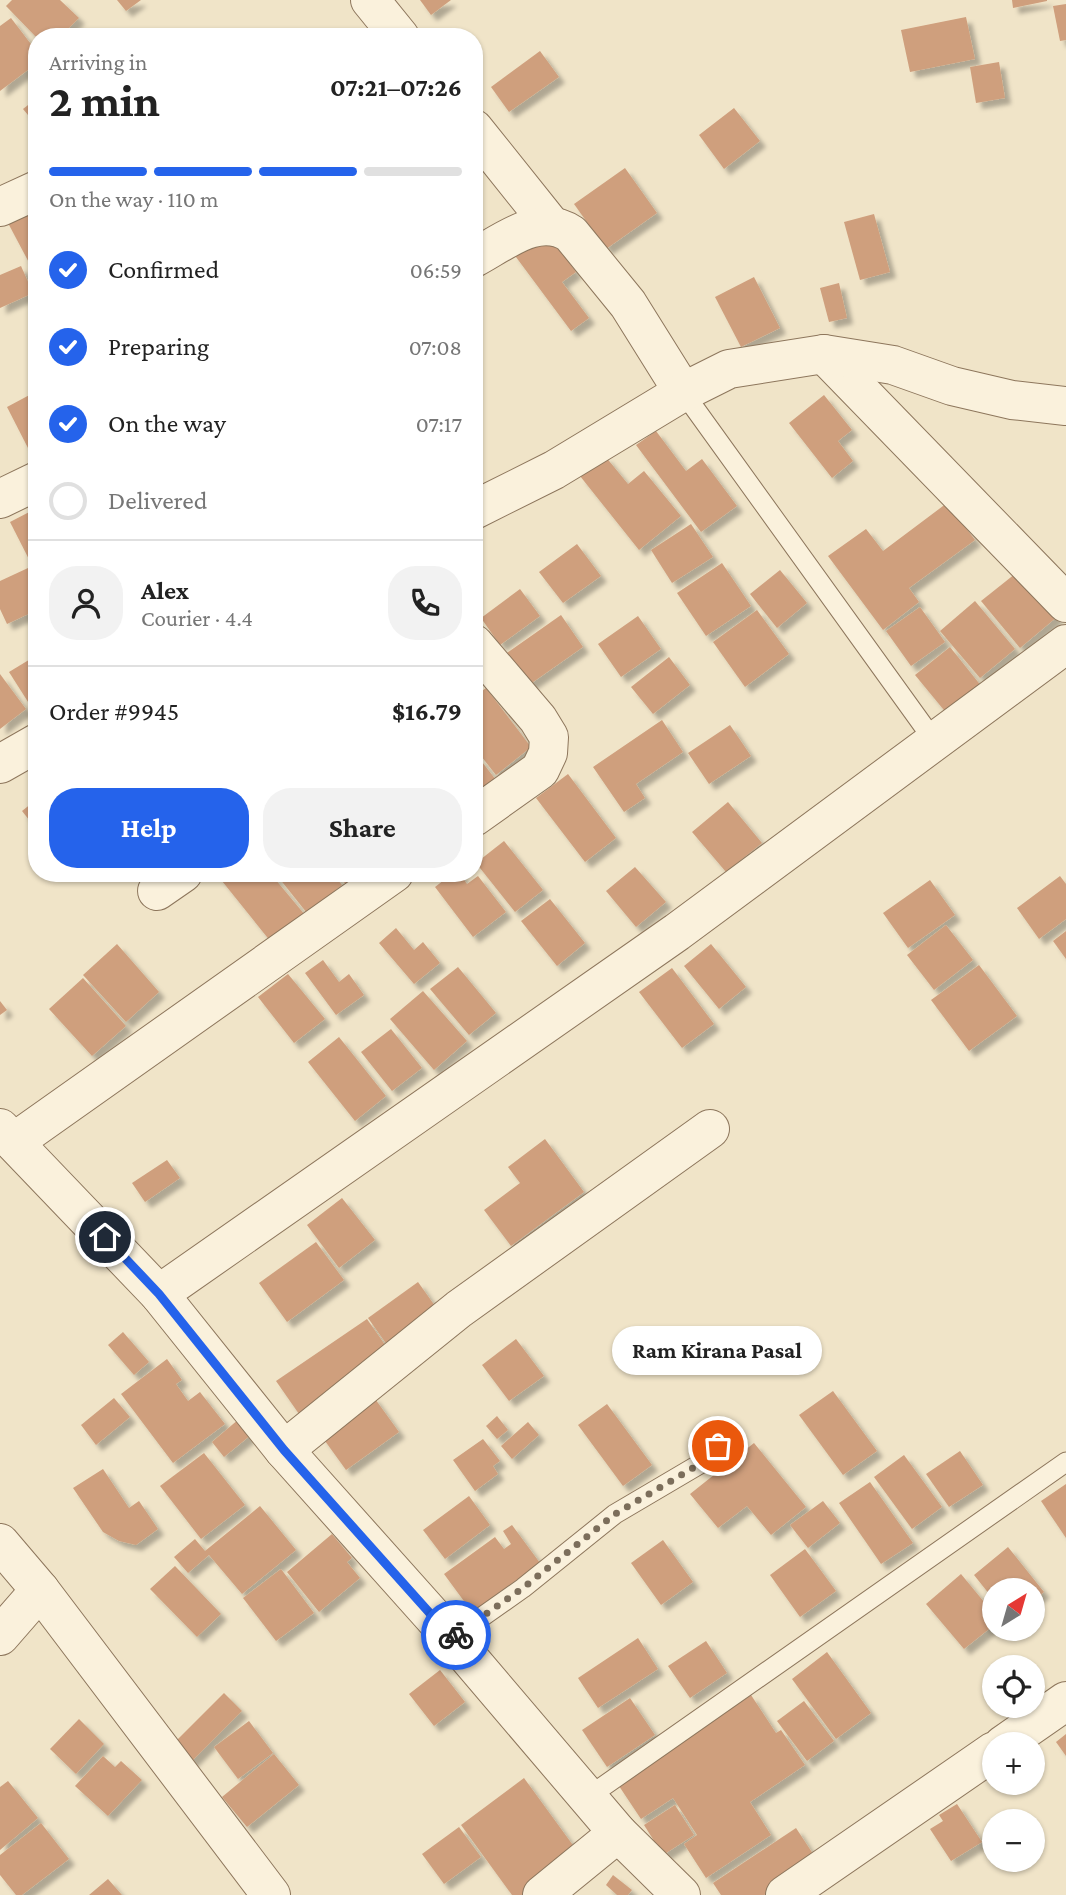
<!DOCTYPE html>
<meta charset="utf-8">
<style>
body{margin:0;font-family:"Crimson Pro",serif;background:#f2f2f2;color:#222;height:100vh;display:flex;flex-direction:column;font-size:26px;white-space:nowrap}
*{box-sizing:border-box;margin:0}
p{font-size:23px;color:#767676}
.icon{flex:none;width:38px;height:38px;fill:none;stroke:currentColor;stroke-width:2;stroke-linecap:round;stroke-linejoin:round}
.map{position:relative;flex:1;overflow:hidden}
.drawer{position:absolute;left:28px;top:28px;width:455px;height:854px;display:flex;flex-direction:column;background:#fff;border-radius:28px;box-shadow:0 2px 5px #0004}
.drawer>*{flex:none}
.needle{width:46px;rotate:37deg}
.tools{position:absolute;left:982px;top:1578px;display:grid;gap:14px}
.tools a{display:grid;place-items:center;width:63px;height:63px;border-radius:50%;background:#fff;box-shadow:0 2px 5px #0004;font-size:35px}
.pin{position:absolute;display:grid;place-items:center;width:60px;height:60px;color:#fff;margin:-30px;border:4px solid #fff;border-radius:50%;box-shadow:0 2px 7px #0007}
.courier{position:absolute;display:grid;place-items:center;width:70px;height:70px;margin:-35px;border:5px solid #2563eb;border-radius:50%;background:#fff;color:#222;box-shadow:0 2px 9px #0007}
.bubble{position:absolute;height:49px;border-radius:24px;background:#fff;box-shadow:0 2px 5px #0004;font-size:23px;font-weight:700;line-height:49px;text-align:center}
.head em{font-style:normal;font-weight:700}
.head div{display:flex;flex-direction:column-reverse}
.head{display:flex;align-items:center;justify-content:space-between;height:119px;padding:0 21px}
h1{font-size:46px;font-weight:700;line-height:52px}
.bar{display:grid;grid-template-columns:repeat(4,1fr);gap:10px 7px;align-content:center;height:84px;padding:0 21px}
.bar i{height:9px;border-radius:5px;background:#e0e0e0}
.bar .active{background:#2563eb}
.bar p{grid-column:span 4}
.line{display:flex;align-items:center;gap:18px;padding:0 21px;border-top:2px solid #e0e0e0}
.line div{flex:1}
.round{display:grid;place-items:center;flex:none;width:74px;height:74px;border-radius:28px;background:#f2f2f2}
ol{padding:0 21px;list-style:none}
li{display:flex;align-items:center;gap:21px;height:77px}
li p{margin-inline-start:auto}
li .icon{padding:7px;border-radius:50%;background:#2563eb;color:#fff;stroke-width:4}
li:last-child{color:#767676}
li i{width:38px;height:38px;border:4px solid #e0e0e0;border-radius:50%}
.cta{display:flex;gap:14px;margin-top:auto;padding:14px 21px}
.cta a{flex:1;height:80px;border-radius:28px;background:#2563eb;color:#fff;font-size:28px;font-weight:700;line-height:80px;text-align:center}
.cta a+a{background:#f2f2f2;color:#222}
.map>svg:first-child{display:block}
.building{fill:#cf9f7d;filter:url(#shadow)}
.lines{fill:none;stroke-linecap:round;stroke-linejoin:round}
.lane-casing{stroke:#8d765c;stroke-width:21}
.street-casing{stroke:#8d765c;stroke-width:40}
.lane{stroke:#faf1dc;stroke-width:19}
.street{stroke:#faf1dc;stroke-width:38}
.done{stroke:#7c6e5b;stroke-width:7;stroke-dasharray:0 12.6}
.route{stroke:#2563eb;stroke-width:9}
</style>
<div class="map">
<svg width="1066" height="1895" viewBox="0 0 1066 1895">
<defs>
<filter id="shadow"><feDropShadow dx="6" dy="6" stdDeviation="2" flood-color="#0004"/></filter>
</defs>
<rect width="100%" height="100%" fill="#f0e4c8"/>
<g class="building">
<path d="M12,0H60L79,18L60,37H36L6,6Z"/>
<path d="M117,0H141L126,11Z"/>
<path d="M420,0H451L431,15Z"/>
<path d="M1012,0H1047V1L1013,8Z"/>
<path d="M1066,4V40L1060,41L1053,6Z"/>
<path d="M966,17L975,59L910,72L901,30Z"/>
<path d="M11,18L37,52V63L0,91V26Z"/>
<path d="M540,51L559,77L509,112L491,87Z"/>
<path d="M999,62L1005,98L976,103L970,67Z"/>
<path d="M37,98V126L23,109Z"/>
<path d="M734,108L760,141L724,169L699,135Z"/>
<path d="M625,168L657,213L606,249L574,204Z"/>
<path d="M37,208V271L34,272L8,223Z"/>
<path d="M874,214L890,272L860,280L844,222Z"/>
<path d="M545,230L576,272L562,282L589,318L571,331L513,253Z"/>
<path d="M21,266L33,293L0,308V275Z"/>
<path d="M754,277L780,328L741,347L715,297Z"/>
<path d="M839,283L847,318L829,322L820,288Z"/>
<path d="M37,391V444L28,448L7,407Z"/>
<path d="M824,395L852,430L838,441L853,461L832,478L789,423Z"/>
<path d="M656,431L686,471L702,459L737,506L701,532L636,445Z"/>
<path d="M605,456L628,484L644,471L681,516L639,550L580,476Z"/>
<path d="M947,503L975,540L909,588L919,602L883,630L828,556L866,529L883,551Z"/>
<path d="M37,508V575L10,522Z"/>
<path d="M691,524L713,557L672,583L651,550Z"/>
<path d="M577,544L601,576L563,603L539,572Z"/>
<path d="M722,563L751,606L706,636L677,593Z"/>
<path d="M28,568L37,587V610L7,624L0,609V581Z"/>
<path d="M780,570L807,603L777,628L750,594Z"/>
<path d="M1020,570L1058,616L1020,648L981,601Z"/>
<path d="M520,589L540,616L500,645L481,618Z"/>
<path d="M975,601L1015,649L980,678L940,631Z"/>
<path d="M920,607L945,642L911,666L886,631Z"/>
<path d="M757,610L789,654L745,687L713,642Z"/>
<path d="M561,615L583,647L526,687L504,655Z"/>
<path d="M638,616L661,649L621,677L598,644Z"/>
<path d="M950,647L982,687L948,715L915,675Z"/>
<path d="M37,655V716L9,672Z"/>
<path d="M669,657L690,685L653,714L631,687Z"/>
<path d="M0,674L26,709L0,729Z"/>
<path d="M486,688L531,747L496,775L474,747V697Z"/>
<path d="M662,720L683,752L636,784L645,798L624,812L593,767Z"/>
<path d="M730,725L751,756L709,784L688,753Z"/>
<path d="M479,758L496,780L474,798V762Z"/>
<path d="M568,774L616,838L585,862L536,798Z"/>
<path d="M37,799V830L22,811Z"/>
<path d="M728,802L762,843L726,872L692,832Z"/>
<path d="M504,841L543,890L515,912L476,863Z"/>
<path d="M635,867L666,902L636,927L606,891Z"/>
<path d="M222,873H270L305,915L271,942L218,876Z"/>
<path d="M275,873H332L342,885L307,913Z"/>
<path d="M338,873H368L348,888Z"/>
<path d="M453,873H459L467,884L478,876L506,912L473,937L435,887Z"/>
<path d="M1060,876L1066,884V919L1039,939L1017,908Z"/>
<path d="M930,880L955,915L908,948L883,913Z"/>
<path d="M550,899L585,943L557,966L521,921Z"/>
<path d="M946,925L973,960L934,990L907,955Z"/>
<path d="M396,928L414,950L423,942L440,963L414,984L379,943Z"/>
<path d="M1066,931V959L1053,941Z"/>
<path d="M117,944L159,992L126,1022L83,975Z"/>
<path d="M711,944L746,987L719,1009L684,966Z"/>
<path d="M323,960L339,982L349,974L364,995L336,1015L305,973Z"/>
<path d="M979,965L1017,1016L969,1051L931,1000Z"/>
<path d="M458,967L496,1013L469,1035L430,989Z"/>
<path d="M672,968L714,1024L682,1048L639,992Z"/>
<path d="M288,974L325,1019L294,1043L258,997Z"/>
<path d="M83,978L126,1026L92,1056L49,1009Z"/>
<path d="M423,991L467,1041L434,1070L390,1019Z"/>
<path d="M0,1001L7,1010L0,1015Z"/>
<path d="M391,1029L422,1068L392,1091L361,1052Z"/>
<path d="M339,1037L386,1096L355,1121L308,1062Z"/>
<path d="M545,1139L584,1192L511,1246L484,1210L520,1183L508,1167Z"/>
<path d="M167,1160L180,1178L145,1202L132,1183Z"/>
<path d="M342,1198L375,1240L339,1268L307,1225Z"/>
<path d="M316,1242L344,1280L287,1322L259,1283Z"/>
<path d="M418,1282L440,1313L390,1349L368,1318Z"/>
<path d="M367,1319L390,1352L299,1414L276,1381Z"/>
<path d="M123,1332L149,1362L134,1375L108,1345Z"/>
<path d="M516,1339L544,1376L509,1401L482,1365Z"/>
<path d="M167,1359L182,1380L176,1384L188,1401L200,1392L225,1424L173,1463L121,1394Z"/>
<path d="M833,1391L877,1451L843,1475L799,1415Z"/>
<path d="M373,1396L399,1432L346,1470L320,1434Z"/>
<path d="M114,1398L130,1417L96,1445L81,1425Z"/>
<path d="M607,1404L652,1465L623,1486L578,1425Z"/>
<path d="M497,1416L508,1430L497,1439L486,1426Z"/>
<path d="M239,1419L252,1434L224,1457L212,1442Z"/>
<path d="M528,1422L539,1435L512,1459L501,1446Z"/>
<path d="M483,1439L500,1461L493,1466L498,1474L475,1491L453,1460Z"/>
<path d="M754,1443L806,1507L771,1535L747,1506L718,1528L690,1494Z"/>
<path d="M960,1451L983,1485L949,1507L926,1474Z"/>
<path d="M204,1453L245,1505L201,1539L160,1486Z"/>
<path d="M904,1455L942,1507L912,1529L874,1477Z"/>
<path d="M103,1469L129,1508L139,1501L158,1529L136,1545L119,1541L103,1532L73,1488Z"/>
<path d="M870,1482L913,1543L881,1564L839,1503Z"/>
<path d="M1066,1484V1538L1041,1501Z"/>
<path d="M469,1496L490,1525L445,1559L423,1530Z"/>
<path d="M823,1501L840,1523L808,1548L790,1525Z"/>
<path d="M260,1506L296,1550L242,1594L209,1555L188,1573L174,1557L195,1539L205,1551Z"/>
<path d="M512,1525L540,1563L472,1612L444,1574L495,1537L504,1549L511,1544L503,1531Z"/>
<path d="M332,1534L352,1558L347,1562L360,1578L319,1612L287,1572Z"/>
<path d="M663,1540L693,1582L661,1605L631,1563Z"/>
<path d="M1008,1547L1044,1592L1032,1602V1591H994V1600L974,1575Z"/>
<path d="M805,1549L836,1591L800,1617L770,1575Z"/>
<path d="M175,1566L221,1614L197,1637L150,1589Z"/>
<path d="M281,1569L314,1613L276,1641L243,1598Z"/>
<path d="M961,1574L994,1614V1625L964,1649L926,1604Z"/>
<path d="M638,1638L658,1669L598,1708L578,1678Z"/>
<path d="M706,1641L727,1673L690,1698L668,1666Z"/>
<path d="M827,1652L871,1713L836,1739L792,1679Z"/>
<path d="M440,1670L465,1702L434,1726L409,1694Z"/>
<path d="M224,1693L242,1711L190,1763L172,1745Z"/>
<path d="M751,1695L776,1733L781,1730L805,1765L750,1802L771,1835L706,1878L684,1844L697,1835L673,1798L641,1819L619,1786Z"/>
<path d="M630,1698L655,1735L607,1767L582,1730Z"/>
<path d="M804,1701L834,1741L807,1761L777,1721Z"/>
<path d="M79,1719L104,1744L76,1774L50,1749Z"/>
<path d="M249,1721L273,1753L238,1779L214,1747Z"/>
<path d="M1066,1734V1756L1056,1742Z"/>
<path d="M274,1754L299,1785L247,1827L222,1797Z"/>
<path d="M103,1756L115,1767L121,1761L142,1780L108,1816L75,1786Z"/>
<path d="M524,1778L575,1848L529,1895H512L461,1825Z"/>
<path d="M8,1781L38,1818L0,1850V1787Z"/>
<path d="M957,1804L982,1842L951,1861L930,1829L943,1821L939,1815Z"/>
<path d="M675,1805L694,1835L663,1855L644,1825Z"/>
<path d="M41,1823L69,1859L22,1895H16L0,1875V1855Z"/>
<path d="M459,1827L481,1857L444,1884L422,1854Z"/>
<path d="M796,1828L817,1860L764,1895H721L713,1883Z"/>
<path d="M613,1875L632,1890L628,1895H617L606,1885Z"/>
<path d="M108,1879L122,1895H89Z"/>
</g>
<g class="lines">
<g class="lane-casing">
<g id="lane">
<path d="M683,392L935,742"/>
<path d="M452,1638L523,1588L615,1514L710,1458L727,1433"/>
<path d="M588,1797L1066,1462"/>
</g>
</g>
<g class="street-casing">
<g id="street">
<path d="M370,0L400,37"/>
<path d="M474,129L550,224"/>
<path d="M0,207L37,190"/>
<path d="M474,258C504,242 539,212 571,234L628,304L683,392"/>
<path d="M824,354L1066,603"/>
<path d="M0,499L37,481"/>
<path d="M474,510L554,470L683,392L729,369L824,354L893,365L952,386L1012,400L1066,406"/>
<path d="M474,644L538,719L549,737L548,753L540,770L474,817"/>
<path d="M0,764L37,743"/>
<path d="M157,891L183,873"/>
<path d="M0,1128L159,1294L284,1450L452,1638L618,1833L681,1895"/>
<path d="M14,1142L394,873"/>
<path d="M159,1294L677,932L1066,644"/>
<path d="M284,1450L459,1309L710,1129"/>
<path d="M0,1543L40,1590"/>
<path d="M0,1636L40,1590L271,1895"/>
<path d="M1003,1745L1066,1701"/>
<path d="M542,1895L618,1833"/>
<path d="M785,1895L994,1751"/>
</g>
</g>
<use href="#lane" class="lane"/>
<use href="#street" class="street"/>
</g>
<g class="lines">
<path class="done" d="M456,1635L523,1588L615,1514L710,1458L718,1446"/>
<path class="route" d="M105,1237L159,1294L284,1450L452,1638L456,1635"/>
</g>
</svg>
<div class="tools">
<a><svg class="needle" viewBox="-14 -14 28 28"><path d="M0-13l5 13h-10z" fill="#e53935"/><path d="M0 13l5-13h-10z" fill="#767676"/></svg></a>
<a><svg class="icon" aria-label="locate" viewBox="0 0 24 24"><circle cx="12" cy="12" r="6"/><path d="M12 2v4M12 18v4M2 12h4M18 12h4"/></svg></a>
<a>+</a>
<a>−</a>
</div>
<div class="pin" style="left:718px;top:1446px;background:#ea580c"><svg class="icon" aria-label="bag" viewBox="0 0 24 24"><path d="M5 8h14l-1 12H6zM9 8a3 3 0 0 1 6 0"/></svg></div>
<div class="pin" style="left:105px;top:1237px;background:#1f2937"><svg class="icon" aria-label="home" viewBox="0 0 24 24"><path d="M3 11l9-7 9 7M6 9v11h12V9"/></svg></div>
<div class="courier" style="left:456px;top:1635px"><svg class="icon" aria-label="bike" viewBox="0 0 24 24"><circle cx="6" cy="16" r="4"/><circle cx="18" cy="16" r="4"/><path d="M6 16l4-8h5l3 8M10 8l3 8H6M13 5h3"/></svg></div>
<div class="bubble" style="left:612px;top:1326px;width:210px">Ram Kirana Pasal</div>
<section class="drawer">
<div class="head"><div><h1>2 min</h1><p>Arriving in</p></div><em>07:21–07:26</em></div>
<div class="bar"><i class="active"></i><i class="active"></i><i class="active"></i><i></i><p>On the way · 110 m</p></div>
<ol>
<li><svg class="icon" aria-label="check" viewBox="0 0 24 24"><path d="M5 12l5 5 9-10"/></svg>Confirmed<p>06:59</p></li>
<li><svg class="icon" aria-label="check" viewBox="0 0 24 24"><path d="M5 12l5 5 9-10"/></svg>Preparing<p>07:08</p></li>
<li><svg class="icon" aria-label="check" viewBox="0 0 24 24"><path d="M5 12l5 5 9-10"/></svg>On the way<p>07:17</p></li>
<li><i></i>Delivered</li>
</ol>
<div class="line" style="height:126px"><a class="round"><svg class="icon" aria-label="person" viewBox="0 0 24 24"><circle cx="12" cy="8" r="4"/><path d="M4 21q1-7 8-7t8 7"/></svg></a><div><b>Alex</b><p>Courier · 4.4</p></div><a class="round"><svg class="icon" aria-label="phone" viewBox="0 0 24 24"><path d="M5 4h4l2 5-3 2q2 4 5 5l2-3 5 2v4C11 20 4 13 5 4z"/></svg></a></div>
<div class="line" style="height:91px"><div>Order #9945</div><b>$16.79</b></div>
<div class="cta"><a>Help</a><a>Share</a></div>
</section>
</div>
